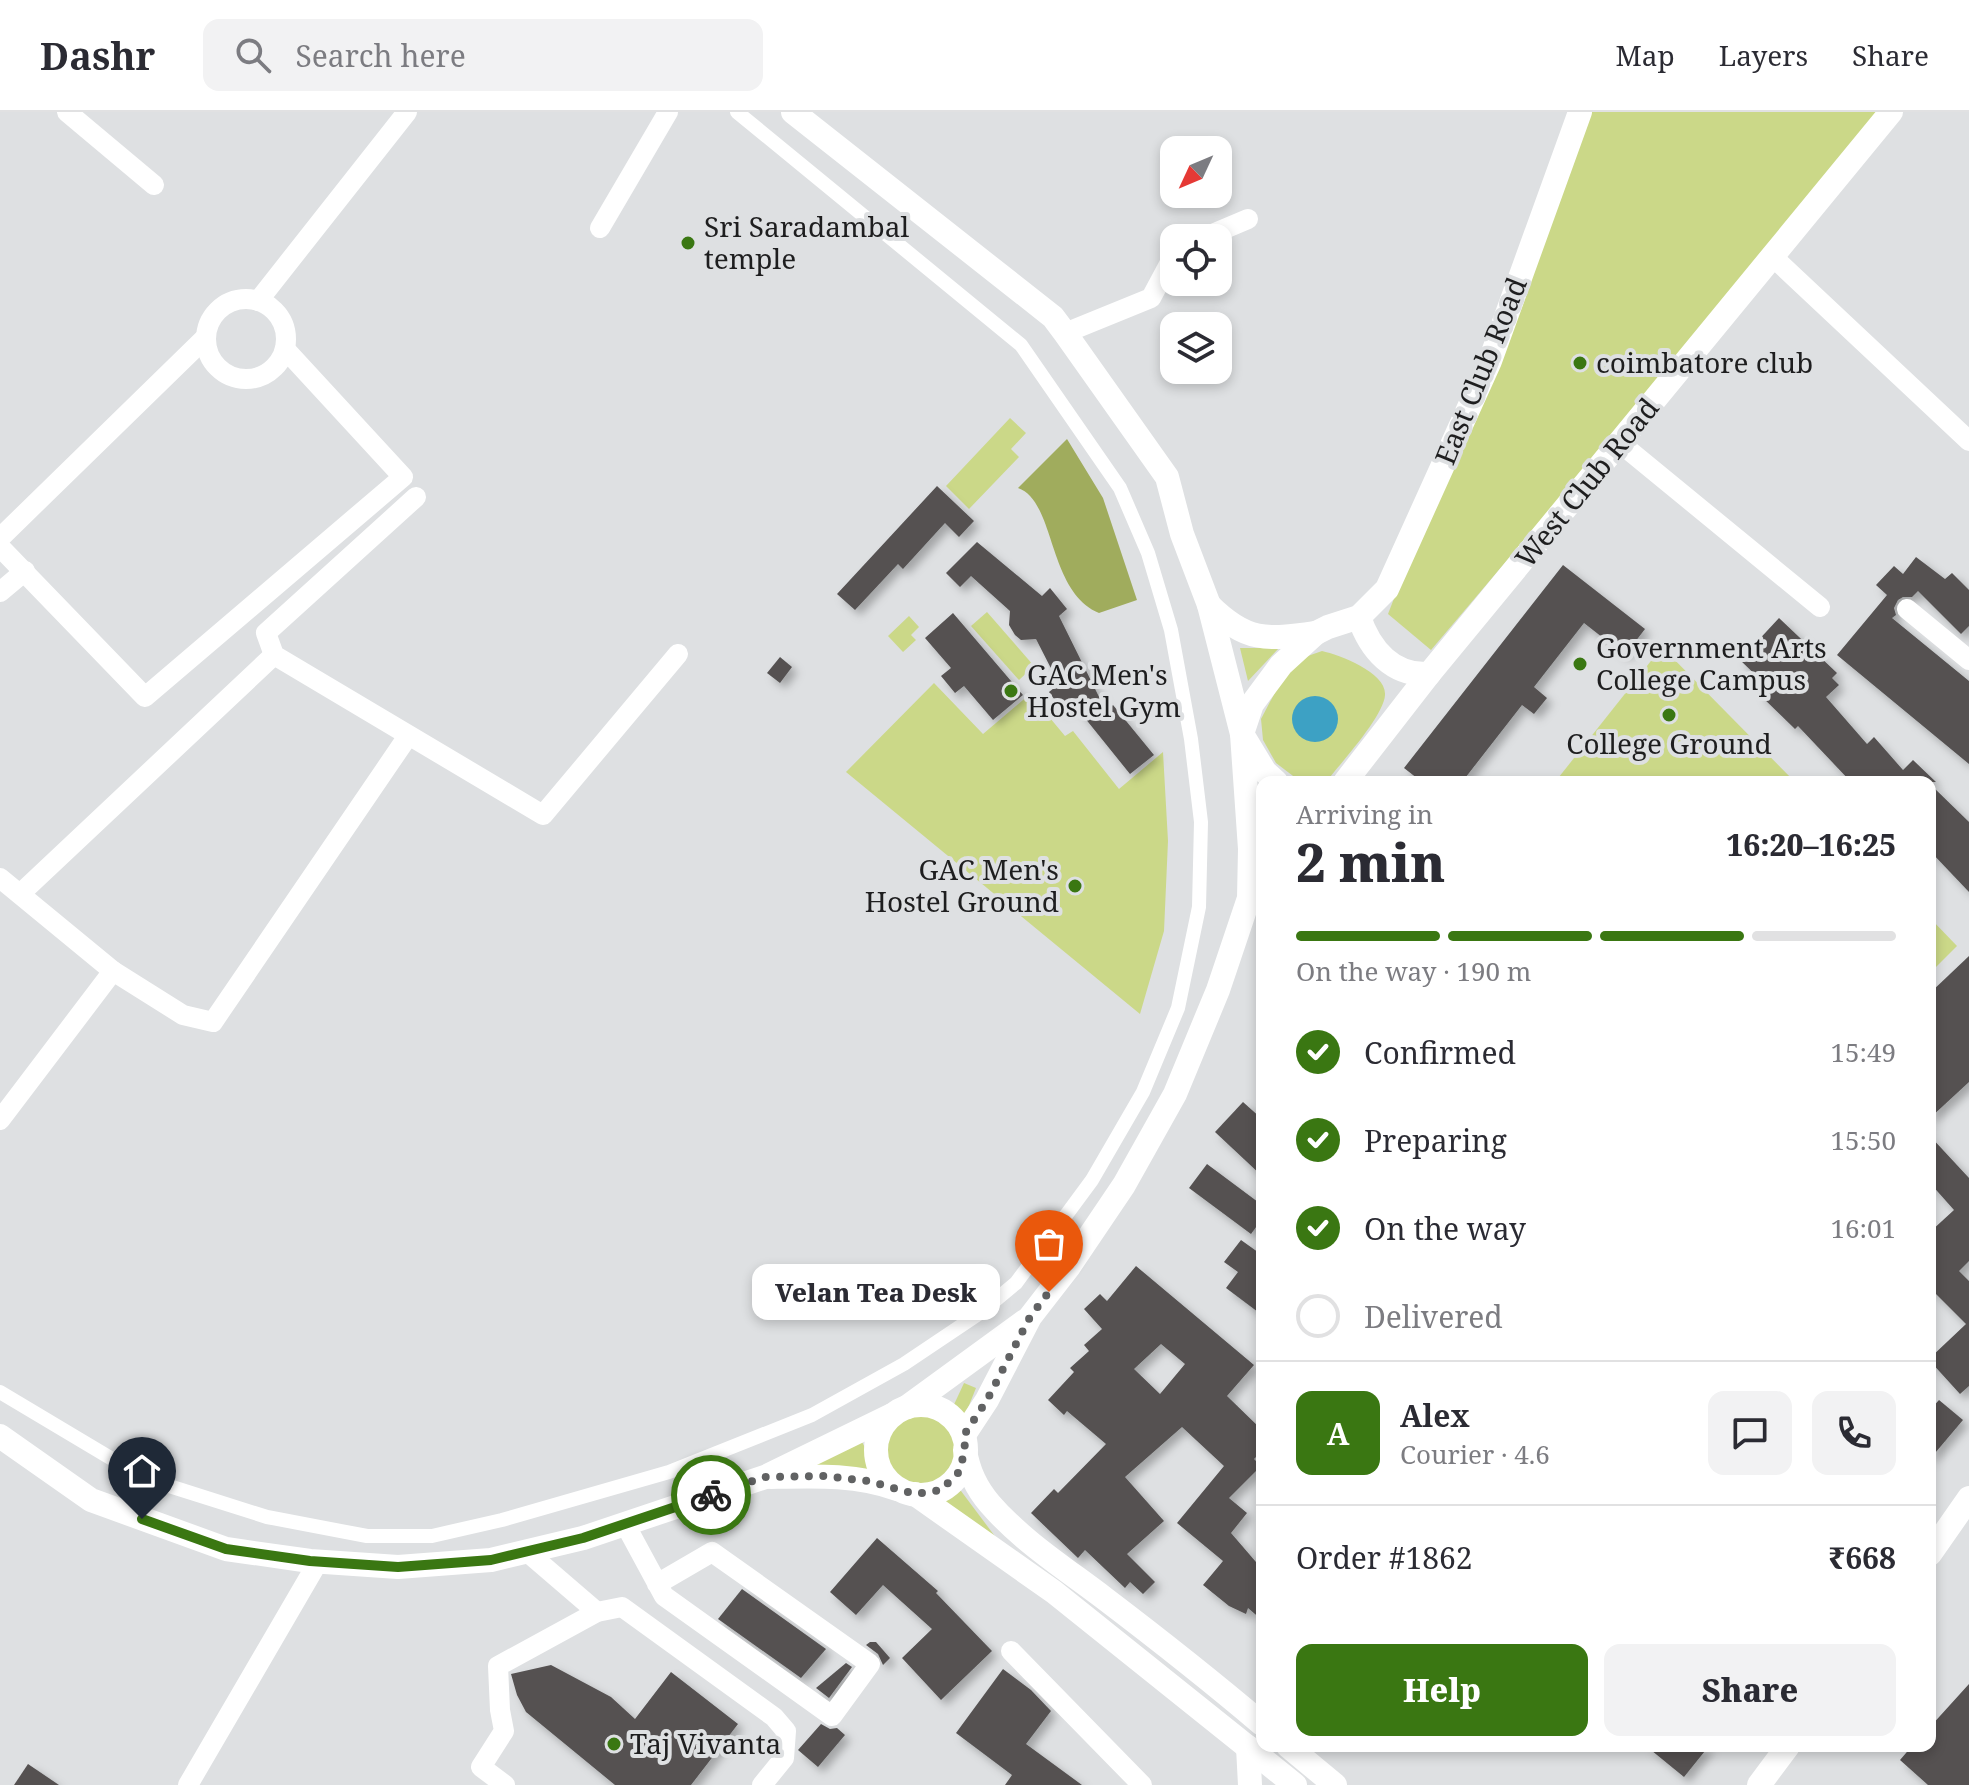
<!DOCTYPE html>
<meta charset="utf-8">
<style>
body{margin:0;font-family:"Noto Serif",serif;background:#f2f2f3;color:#2b2b33;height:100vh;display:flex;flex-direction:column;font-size:30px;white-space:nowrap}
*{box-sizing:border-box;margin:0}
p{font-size:26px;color:#7c7c81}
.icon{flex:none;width:44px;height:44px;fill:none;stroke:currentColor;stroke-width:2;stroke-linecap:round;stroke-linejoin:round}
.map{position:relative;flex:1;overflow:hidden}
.sheet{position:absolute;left:1256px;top:664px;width:680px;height:976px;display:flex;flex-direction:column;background:#fff;border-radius:16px;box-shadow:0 4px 12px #0003}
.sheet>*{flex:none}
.needle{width:52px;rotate:226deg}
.buttons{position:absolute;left:1160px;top:24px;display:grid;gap:16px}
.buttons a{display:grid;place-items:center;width:72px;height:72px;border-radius:16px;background:#fff;box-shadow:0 4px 12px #0003;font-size:40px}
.pin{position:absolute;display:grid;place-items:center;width:68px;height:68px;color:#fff;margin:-82px -34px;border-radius:50% 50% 50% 0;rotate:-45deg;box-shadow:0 0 8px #0007}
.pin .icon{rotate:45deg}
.courier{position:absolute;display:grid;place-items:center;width:80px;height:80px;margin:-40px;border:6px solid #3a7712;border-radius:50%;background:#fff;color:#222;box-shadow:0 2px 10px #0007}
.bubble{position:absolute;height:56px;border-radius:16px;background:#fff;box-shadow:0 4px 12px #0003;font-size:26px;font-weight:800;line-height:56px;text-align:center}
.overview em{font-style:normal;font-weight:800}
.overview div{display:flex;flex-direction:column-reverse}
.overview{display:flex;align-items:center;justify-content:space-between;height:136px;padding:0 40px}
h1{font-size:52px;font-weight:800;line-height:60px}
.bar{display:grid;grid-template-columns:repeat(4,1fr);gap:12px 8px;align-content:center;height:96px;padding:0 40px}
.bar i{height:10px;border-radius:6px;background:#e1e1e2}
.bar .active{background:#3a7712}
.bar p{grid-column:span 4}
.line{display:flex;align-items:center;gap:20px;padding:0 40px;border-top:2px solid #e1e1e2}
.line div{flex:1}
.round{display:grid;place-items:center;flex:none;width:84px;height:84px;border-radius:16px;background:#f2f2f3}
ol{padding:0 40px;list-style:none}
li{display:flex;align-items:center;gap:24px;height:88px}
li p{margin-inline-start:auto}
li .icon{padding:8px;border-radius:50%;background:#3a7712;color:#fff;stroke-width:4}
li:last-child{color:#7c7c81}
li i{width:44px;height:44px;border:4px solid #e1e1e2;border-radius:50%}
.action{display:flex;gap:16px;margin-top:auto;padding:16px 40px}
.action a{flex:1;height:92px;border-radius:16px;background:#3a7712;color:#fff;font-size:32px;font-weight:800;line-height:92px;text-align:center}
.action a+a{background:#f2f2f3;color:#2b2b33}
header{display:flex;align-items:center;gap:48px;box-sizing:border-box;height:112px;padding:0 40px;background:#fff;border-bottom:2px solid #e1e1e2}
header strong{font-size:38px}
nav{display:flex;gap:44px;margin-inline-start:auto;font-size:28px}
.search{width:560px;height:72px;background:#f2f2f3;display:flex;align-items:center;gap:20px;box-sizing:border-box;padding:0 28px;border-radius:16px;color:#7c7c81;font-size:30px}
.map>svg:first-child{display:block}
.green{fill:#cbd888}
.forest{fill:#a0ac5d}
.water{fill:#3da1c4}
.building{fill:#545151;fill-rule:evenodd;filter:url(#shadow)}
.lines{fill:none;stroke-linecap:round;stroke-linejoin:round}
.pedestrian{stroke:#fff;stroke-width:14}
.minor{stroke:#fff;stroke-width:20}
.tertiary{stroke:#fff;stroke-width:24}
.done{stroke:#616263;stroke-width:8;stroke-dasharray:0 14.4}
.route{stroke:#3a7712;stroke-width:10}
.poi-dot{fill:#3a7712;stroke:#dee0e2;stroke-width:3}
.labels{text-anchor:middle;stroke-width:8;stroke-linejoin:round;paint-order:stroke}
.poi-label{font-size:28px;fill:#1e1e1f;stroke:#dee0e2;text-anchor:start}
.street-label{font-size:28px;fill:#1e1e1f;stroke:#dee0e2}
</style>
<header>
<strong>Dashr</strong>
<div class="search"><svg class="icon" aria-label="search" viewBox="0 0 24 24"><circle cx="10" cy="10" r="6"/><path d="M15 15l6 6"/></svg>Search here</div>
<nav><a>Map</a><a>Layers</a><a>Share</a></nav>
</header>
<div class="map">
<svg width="1969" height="1673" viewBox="0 0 1969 1673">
<defs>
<filter id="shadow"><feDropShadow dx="5.5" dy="5.5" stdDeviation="4" flood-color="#0004"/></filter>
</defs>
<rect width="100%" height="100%" fill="#dee0e2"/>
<g class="green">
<path d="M1582,0H1887L1431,538L1388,502Z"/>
<path d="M1010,306L1026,321L1011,337L1019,345L969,397L946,374Z"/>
<path d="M987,500L1034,554L1019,568L971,514Z"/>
<path d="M909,504L919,515L911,523L916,528L903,540L888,524Z"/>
<path d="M1662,535L1795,670H1555Z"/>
<path d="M1240,536H1279L1248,569Z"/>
<path d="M1322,539C1340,543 1387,561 1385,583C1384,604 1340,652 1326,670H1301L1276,651L1263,628L1261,607L1281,569L1305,545Z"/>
<path d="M934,571L983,622L1030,582L1065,624L1073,619L1119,677L1163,640L1168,729L1164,819L1140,902L846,660Z"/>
<path d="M1930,806L1957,834L1930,861Z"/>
<path d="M964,1271L976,1276L964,1306L951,1299Z"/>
<circle cx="921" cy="1338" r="38"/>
<path d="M862,1330L870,1345L868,1360H788Z"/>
<path d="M958,1375L1003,1435L941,1390L948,1381Z"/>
</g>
<path class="forest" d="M1067,327L1103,386L1137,488L1099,501C1047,479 1056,389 1018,376Z"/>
<circle class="water" cx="1315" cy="607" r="23"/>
<g class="building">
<path d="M937,374L974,409L959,425L945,411L903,457L898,452L855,498L837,482Z"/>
<path d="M977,430L1042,484L1050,476L1067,497L1059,504L1106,599L1113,593L1154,643L1130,662L1072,590L1062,598L1049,580L1059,572L1036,527L1021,528L1015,523L1009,513L1010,499L971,464L960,475L946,461Z"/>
<path d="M1916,445L1945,467L1952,461L1969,478V514L1961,522L1918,479L1912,485H1903L1898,488L1894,496L1896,503L1892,506L1969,569V652L1837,543L1887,483L1876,473L1894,454L1903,462Z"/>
<path d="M1563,453L1645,517L1625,543L1584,511L1534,575L1547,586L1534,602L1522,593L1462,670H1422L1404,656Z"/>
<path d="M953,501L1023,583L993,608L964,574L955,581L941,564L951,556L925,526Z"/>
<path d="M1779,506L1837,561L1832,566L1839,573L1826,585L1867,632L1874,625L1903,658L1913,648L1936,670H1851L1798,614L1795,617L1759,582L1767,574L1740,548Z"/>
<path d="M780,545L792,555L780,571L767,561Z"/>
<path d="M1930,672L1969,710V780L1930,739Z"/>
<path d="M1969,844V970L1930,1006V881Z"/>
<path d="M1243,990L1262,1007V1064L1215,1020Z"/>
<path d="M1930,1024L1969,1066V1149L1959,1159L1969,1169V1274L1960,1282L1930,1249V1246L1966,1212L1930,1176V1120L1954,1098L1930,1071Z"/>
<path d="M1207,1052L1262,1093V1107L1251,1122L1189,1076Z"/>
<path d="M1241,1128L1262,1143V1203L1226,1176L1238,1160L1224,1150Z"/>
<path d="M1136,1154L1254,1253L1227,1284L1262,1318V1339L1254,1347L1261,1354L1229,1386L1247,1401L1231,1421L1262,1457V1508L1248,1496L1246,1502L1229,1494L1203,1473L1223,1449L1177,1411L1224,1354L1182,1315L1125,1365L1164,1409L1127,1442L1155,1470L1143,1482L1130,1470L1125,1476L1085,1438L1078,1446L1031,1401L1054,1377L1058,1381L1106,1332L1067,1299L1064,1303L1048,1288L1074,1260L1070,1256L1089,1239L1084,1233L1102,1217L1084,1197L1100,1182L1107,1189ZM1161,1232L1185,1252L1160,1282L1134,1257Z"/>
<path d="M1939,1288L1963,1308L1930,1347V1298Z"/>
<path d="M877,1426L938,1479L936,1481L992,1539L941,1588L902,1546L932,1517L883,1473L856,1503L830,1480Z"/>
<path d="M742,1477L826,1537L801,1566L718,1507Z"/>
<path d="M870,1530H876L890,1546L883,1553L878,1542L866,1533Z"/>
<path d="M846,1551L852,1555L829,1586L816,1576Z"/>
<path d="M551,1553L611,1585L635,1607L671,1560L738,1612L691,1673H615L526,1600L517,1583L511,1562Z"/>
<path d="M1003,1557L1031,1578L1051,1599L1026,1632L1082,1673H1005L1012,1663L956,1621Z"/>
<path d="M1969,1572V1673H1928L1900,1648L1912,1634H1930V1615Z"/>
<path d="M821,1612L830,1617L837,1616L845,1623L818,1655L798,1638Z"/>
<path d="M1646,1634H1709L1684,1665Z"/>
<path d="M28,1652L59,1673H14Z"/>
</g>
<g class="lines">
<path class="pedestrian" d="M0,1280L144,1366L267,1405L367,1424H432L502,1408L669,1360L812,1303L904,1252L980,1201L1016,1171L1092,1068L1143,980L1178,896L1199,795L1201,710L1191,627L1171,518L1148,441L1120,376L1021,233L737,0"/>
<g class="minor">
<path d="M67,0L154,73"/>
<path d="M600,116L668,0"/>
<path d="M1203,126L1248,107"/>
<path d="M1773,145L1969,329"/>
<circle cx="246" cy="227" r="40"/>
<path d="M258,189L407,0"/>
<path d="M1065,221L1151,186L1174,143"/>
<path d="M1620,331L1820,495"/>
<path d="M416,385L266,521L274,543L543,703L678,542"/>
<path d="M0,426L206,225"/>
<path d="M0,435L145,585L403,365L285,237"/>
<path d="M0,480L25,459"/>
<path d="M1907,497L1969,548"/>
<path d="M0,766L113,859L0,1008"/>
<path d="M20,782L274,543"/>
<path d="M113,859L183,903L213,910L408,624"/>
<path d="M625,1412L664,1484L832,1604L870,1552L712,1440L657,1472"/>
<path d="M526,1439L597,1500"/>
<path d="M1011,1539L1142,1673"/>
<path d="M188,1673L318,1450"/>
<path d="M505,1673L481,1655L504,1619L500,1598L498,1554L597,1500L622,1495L774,1605L786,1619L784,1646L762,1673"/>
</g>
<g class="tertiary">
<path d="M793,0L1053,205L1065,221L1167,365L1182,422L1209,493L1242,622L1250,737L1249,786L1218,878L1175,982L1124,1073L1068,1156L1030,1205L987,1288L964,1323"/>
<path d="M1209,493C1246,530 1266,528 1316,521"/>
<path d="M1359,505C1370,538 1393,564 1429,562"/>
<path d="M1276,670L1265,660L1242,622L1252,592L1281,553L1316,521L1328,515L1359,505L1387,477L1490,249L1580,0"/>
<path d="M1345,670L1429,562L1891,0"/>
<circle cx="921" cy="1338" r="45"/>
<path d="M907,1295L1025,1209"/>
<path d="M0,1324L91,1388L226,1437L310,1449L398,1455L491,1448L583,1426L765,1365L892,1303"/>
<path d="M965,1338C968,1358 977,1377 990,1392C1022,1429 1066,1457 1104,1486C1158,1527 1210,1568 1262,1612"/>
<path d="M771,1365C813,1364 857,1362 897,1377"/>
<path d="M915,1382L1054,1480L1295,1673"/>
<path d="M1930,1442L1969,1386"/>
<path d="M1288,1634L1335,1673"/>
<path d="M1248,1635L1250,1673"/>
<path d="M1759,1673L1788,1634"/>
</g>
</g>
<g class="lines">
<path class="done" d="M711,1383L765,1365L823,1364L868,1369L915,1382L941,1378L959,1360L965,1338L964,1323L987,1288L1030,1205L1049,1180"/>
<path class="route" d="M142,1407L226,1437L310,1449L398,1455L491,1448L583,1426L711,1383"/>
</g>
<g class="poi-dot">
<circle cx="688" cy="131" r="8"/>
<circle cx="1580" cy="251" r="8"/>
<circle cx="1580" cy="552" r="8"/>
<circle cx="1011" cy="579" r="8"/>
<circle cx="1669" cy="603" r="8"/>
<circle cx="1075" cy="774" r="8"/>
<circle cx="614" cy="1632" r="8"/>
</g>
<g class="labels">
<g class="poi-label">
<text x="704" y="125">Sri Saradambal<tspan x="704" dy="32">temple</tspan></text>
<text x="1596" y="261">coimbatore club</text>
<text x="1596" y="546">Government Arts<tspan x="1596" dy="32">College Campus</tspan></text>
<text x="1027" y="573">GAC Men's<tspan x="1027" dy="32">Hostel Gym</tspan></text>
<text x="1669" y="642" text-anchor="middle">College Ground</text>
<text x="1059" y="768" text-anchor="end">GAC Men's<tspan x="1059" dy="32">Hostel Ground</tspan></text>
<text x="630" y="1642">Taj Vivanta</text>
</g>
<g class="street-label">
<text transform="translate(1481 259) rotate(-68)" y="10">East Club Road</text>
<text transform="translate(1587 371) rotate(-51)" y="10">West Club Road</text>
</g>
</g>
</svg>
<div class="buttons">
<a><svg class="needle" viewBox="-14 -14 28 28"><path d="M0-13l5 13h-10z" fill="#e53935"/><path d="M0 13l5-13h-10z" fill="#7c7c81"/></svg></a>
<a><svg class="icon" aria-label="locate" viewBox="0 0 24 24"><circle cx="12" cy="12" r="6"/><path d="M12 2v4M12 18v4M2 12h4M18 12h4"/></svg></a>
<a><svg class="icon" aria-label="layers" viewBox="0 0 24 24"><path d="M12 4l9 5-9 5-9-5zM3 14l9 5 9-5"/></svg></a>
</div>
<div class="pin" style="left:1049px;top:1180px;background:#ea580c"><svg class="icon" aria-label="bag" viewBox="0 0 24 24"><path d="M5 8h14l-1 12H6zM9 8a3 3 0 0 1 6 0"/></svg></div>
<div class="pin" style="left:142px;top:1407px;background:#1f2937"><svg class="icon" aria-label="home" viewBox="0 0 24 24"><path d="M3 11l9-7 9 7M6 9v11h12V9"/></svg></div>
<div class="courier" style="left:711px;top:1383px"><svg class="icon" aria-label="bike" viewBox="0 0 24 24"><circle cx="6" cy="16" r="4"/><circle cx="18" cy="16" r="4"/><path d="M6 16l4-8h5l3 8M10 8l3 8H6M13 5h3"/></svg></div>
<div class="bubble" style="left:752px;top:1152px;width:248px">Velan Tea Desk</div>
<section class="sheet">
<div class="overview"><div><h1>2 min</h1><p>Arriving in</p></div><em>16:20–16:25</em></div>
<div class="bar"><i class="active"></i><i class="active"></i><i class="active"></i><i></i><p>On the way · 190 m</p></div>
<ol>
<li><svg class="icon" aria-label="check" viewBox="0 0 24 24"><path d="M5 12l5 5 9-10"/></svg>Confirmed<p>15:49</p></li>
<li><svg class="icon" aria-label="check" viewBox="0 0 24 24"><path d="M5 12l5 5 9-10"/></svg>Preparing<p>15:50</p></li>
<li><svg class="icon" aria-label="check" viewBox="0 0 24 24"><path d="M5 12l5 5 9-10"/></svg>On the way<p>16:01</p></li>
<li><i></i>Delivered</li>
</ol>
<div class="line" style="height:144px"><b class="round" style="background:#3a7712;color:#fff">A</b><div><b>Alex</b><p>Courier · 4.6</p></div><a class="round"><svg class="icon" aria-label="chat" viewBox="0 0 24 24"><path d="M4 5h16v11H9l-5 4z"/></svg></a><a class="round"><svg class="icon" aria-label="phone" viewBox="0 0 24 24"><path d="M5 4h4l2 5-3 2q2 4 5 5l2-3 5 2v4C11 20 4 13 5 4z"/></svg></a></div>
<div class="line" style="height:104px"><div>Order #1862</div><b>₹668</b></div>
<div class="action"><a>Help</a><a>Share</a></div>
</section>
</div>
